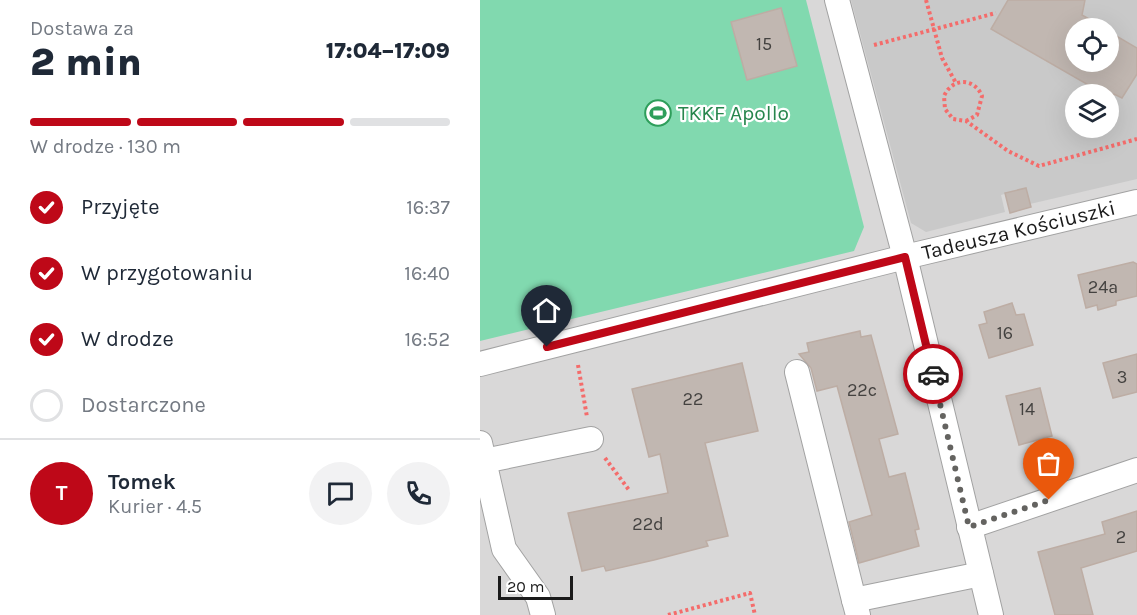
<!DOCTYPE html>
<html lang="pl">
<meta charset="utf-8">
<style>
body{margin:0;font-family:Karla,sans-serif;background:#f2f2f3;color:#1f2937;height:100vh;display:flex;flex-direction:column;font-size:22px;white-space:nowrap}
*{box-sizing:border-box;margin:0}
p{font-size:20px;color:#747a83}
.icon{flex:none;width:33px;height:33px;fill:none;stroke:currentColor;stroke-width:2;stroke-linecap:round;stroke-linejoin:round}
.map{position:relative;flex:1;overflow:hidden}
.sheet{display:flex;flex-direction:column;background:#fff;width:480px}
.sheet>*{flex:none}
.fabs{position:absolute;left:585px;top:18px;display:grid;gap:12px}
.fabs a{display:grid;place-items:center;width:54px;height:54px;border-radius:50%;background:#fff;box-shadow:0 6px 24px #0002;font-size:30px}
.scale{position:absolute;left:18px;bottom:15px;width:75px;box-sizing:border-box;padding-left:6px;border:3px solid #1b1b1b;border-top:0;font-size:16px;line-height:21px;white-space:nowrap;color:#1b1b1b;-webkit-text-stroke:4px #fff;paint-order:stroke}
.pin{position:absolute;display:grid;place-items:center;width:51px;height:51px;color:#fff;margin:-62px -26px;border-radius:50% 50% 50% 0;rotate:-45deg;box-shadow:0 0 6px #0007}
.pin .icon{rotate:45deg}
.courier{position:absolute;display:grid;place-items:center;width:60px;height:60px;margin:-30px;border:4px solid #be0818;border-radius:50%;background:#fff;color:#222;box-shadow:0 2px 8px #0007}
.overview em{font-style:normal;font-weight:800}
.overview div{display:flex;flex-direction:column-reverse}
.overview{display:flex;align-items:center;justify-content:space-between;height:102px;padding:0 30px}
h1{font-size:39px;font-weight:800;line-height:45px}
.bar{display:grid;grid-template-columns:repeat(4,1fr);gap:9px 6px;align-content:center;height:72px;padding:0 30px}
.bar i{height:8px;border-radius:4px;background:#e0e1e3}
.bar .current{background:#be0818}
.bar p{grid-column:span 4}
.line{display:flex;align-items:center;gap:15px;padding:0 30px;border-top:2px solid #e0e1e3}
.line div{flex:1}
.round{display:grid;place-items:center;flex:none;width:63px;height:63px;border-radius:32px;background:#f2f2f3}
ol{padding:0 30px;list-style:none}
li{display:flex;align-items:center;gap:18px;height:66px}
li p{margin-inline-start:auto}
li .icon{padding:6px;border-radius:50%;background:#be0818;color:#fff;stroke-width:4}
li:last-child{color:#747a83}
li i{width:33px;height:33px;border:3px solid #e0e1e3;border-radius:50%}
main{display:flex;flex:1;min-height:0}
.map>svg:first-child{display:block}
.residential{fill:#d9d8d8;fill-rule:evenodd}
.religious{fill:#c9c9c9;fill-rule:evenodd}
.pitch{fill:#81d9af}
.building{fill:#c1b7b1;stroke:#bdada4;stroke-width:1.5}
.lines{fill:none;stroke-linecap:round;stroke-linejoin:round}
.minor-casing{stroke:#a2a2a2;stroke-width:26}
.path{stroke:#f46c6b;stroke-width:4;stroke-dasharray:3 3;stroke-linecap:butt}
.minor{stroke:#fff;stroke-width:24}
.done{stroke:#646360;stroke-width:6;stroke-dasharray:0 10.8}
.route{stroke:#be0818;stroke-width:8}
.labels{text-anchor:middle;stroke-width:4.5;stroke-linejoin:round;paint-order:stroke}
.number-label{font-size:18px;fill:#444240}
.leisure-label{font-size:21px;fill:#27864d;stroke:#fff;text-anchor:start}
.street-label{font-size:21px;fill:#1b1b1b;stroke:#fff}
</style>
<main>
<section class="sheet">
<div class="overview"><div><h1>2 min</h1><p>Dostawa za</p></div><em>17:04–17:09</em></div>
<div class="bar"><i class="current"></i><i class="current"></i><i class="current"></i><i></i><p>W drodze · 130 m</p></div>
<ol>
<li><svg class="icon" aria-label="check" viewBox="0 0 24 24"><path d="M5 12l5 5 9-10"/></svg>Przyjęte<p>16:37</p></li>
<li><svg class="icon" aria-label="check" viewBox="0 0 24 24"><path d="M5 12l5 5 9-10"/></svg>W przygotowaniu<p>16:40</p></li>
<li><svg class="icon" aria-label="check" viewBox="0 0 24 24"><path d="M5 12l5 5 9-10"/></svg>W drodze<p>16:52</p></li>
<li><i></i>Dostarczone</li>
</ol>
<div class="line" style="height:108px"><b class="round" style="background:#be0818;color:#fff">T</b><div><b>Tomek</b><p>Kurier · 4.5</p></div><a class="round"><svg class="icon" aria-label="chat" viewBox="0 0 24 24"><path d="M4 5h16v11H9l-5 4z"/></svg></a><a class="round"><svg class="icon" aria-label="phone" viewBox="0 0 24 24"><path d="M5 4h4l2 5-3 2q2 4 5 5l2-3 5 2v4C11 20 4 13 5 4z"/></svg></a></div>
</section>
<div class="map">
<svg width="657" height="615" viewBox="0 0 657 615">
<rect width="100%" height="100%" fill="#ece8e1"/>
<path class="residential" d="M0,0H657V615H0ZM596,28H628V62H596ZM596,94H628V128H596Z"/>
<path class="religious" d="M371,0H657V179L550,204L545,188L521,195L525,212L446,232L431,223ZM596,28H628V62H596ZM596,94H628V128H596Z"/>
<path class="pitch" d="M0,0H326L384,227L374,251L0,341Z"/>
<g class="building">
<path d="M528,0H605L602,15L625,28H596V62H628V31L657,48V74L642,98L634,94L631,98L511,29Z"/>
<path d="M301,8L317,66L267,80L251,22Z"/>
<path d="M546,188L551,207L530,213L525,193Z"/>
<path d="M653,262L657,264V296L636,301V305L618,310L617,305L606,308L598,275Z"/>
<path d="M532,303L536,315L544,314L553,345L509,358L499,325L507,323L504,312Z"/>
<path d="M380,331L381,337L391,335L418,434L399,439L409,477L425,473L439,529L435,530L439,546L379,563L369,522L392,515L357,386L337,391L331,368L319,354L329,352L327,343Z"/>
<path d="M657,354V392L633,398L623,363Z"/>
<path d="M262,363L278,431L225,443L248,536L226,541L228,546L174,560L126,571L124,566L102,571L88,513L188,493L180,454L169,457L152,389Z"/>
<path d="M560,388L572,436L539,445L526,396Z"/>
<path d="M657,511V551L601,568L613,615H575L558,552L625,534L622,522Z"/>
</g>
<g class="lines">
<g class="minor-casing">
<g id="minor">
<path d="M357,0L425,257L511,615"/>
<path id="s1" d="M0,364L425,257L657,202"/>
<path d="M317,372L374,600"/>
<path d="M0,443L24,549L58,597L63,615"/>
<path d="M4,461L111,439"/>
<path d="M489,527L657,470"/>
<path d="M378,615L374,600L501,574"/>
</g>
</g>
<g class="path">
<path d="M446,0L462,58L476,83"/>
<path d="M394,45L516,13"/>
<path d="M486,121L497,115L502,96C494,77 472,78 464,96L465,109L473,119L486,121L528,151L559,166L657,139"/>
<path d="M98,365L107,417"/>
<path d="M125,458L149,490"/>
<path d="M188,615L270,593L275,615"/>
</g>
<use href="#minor" class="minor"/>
</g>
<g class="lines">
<path class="done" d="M453,374L489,527L569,500"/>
<path class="route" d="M67,347L425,257L453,374"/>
</g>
<defs>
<g id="stadium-ring" transform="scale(1.35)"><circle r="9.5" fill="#fff" stroke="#2e9e5b" stroke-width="1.5"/><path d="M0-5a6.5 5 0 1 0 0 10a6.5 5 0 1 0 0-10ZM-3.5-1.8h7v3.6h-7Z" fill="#2e9e5b"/></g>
</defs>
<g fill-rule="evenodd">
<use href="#stadium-ring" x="178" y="113"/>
</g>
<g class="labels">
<g class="number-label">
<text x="284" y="50">15</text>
<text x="623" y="293">24a</text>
<text x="525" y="339">16</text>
<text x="642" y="383">3</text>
<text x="382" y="396">22c</text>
<text x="213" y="405">22</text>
<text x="547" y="415">14</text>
<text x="168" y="530">22d</text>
<text x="641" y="543">2</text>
</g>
<g class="leisure-label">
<text x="198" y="120">TKKF Apollo</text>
</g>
<g class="street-label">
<text dy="7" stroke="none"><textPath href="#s1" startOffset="555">Tadeusza Kościuszki</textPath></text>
</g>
</g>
</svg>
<div class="fabs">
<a><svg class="icon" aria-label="locate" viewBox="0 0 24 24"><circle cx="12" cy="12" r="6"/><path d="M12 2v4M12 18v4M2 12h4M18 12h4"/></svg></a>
<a><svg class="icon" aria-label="layers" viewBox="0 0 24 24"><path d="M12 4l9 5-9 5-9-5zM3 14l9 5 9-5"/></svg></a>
</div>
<div class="scale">20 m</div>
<div class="pin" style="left:569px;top:500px;background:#ea580c"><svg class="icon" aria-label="bag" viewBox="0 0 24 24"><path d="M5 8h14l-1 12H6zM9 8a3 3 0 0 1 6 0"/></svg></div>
<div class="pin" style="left:67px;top:347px;background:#1f2937"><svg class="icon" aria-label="home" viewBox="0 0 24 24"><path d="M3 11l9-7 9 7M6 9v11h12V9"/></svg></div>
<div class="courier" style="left:453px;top:374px"><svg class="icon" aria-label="car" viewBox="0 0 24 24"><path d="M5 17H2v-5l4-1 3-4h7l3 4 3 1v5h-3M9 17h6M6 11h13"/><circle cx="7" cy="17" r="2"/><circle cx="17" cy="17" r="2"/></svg></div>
</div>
</main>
